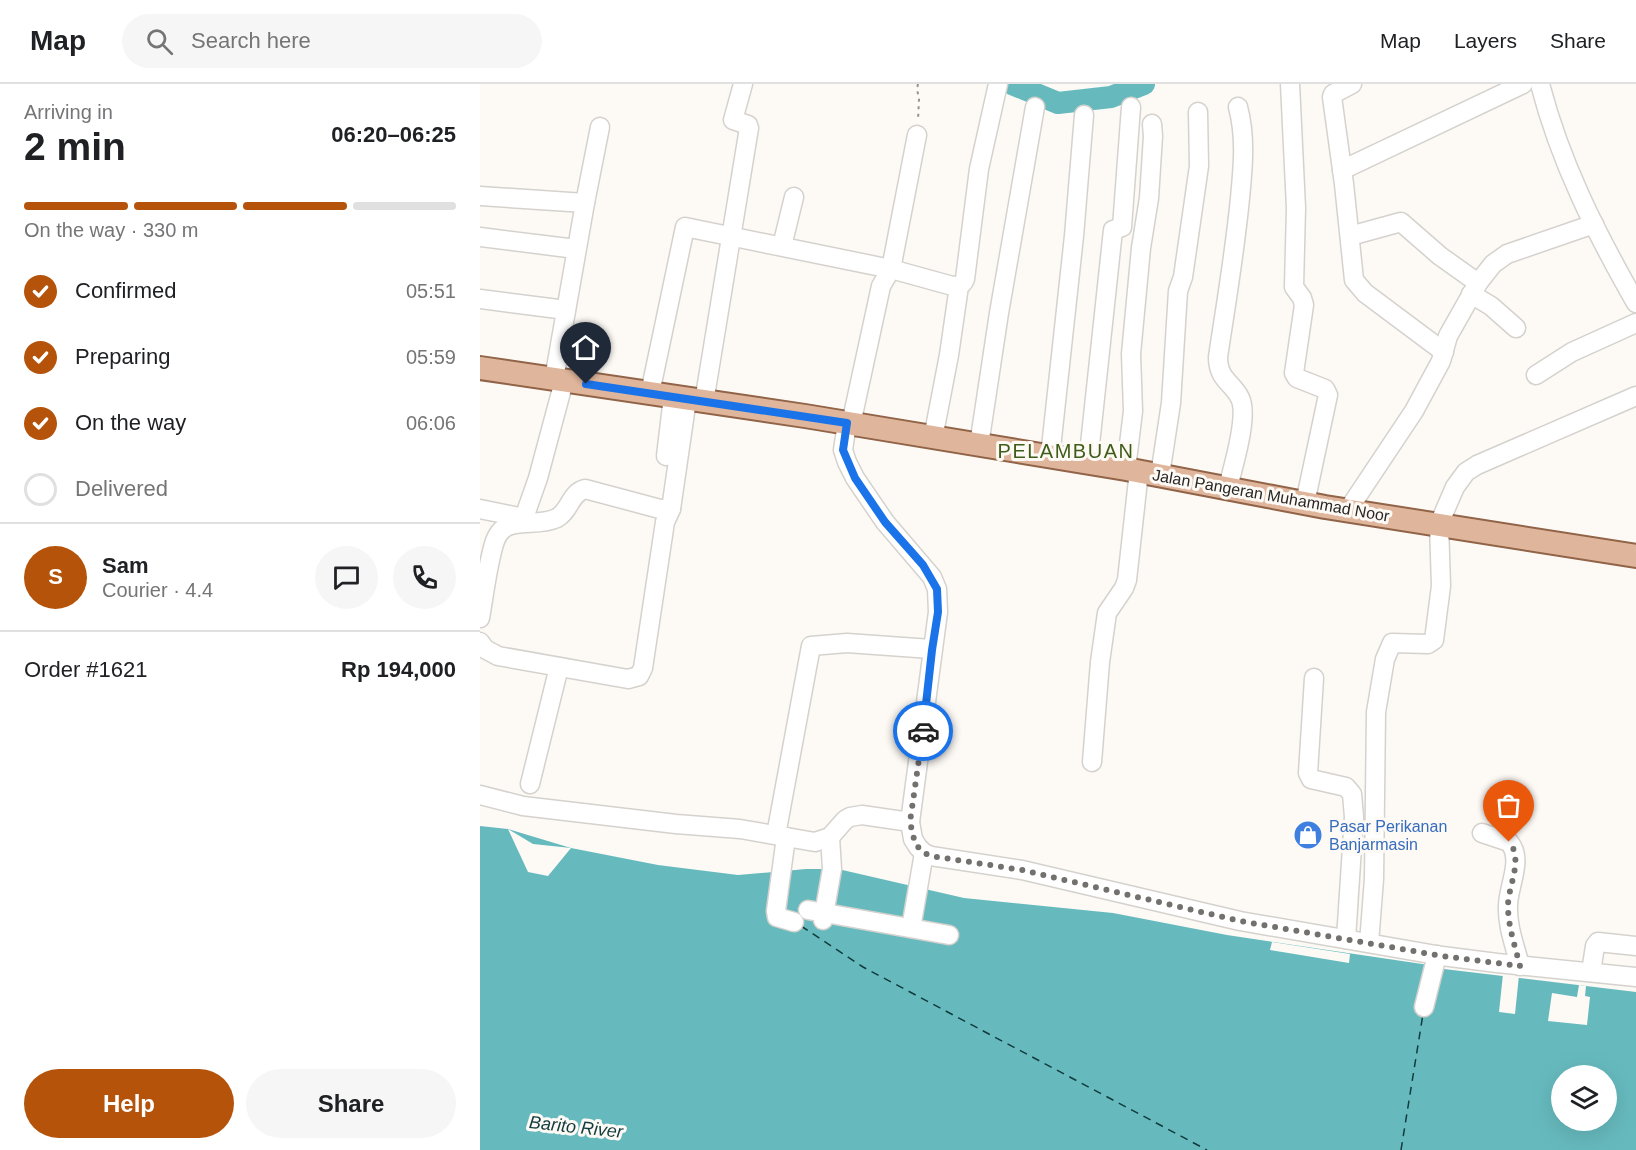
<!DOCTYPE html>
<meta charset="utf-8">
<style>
body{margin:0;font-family:Helvetica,sans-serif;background:#f6f6f6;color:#202124;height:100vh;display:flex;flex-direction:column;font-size:22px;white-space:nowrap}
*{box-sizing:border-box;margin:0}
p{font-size:20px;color:#757577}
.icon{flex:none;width:33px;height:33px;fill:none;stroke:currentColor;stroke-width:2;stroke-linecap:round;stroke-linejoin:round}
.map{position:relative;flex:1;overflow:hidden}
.drawer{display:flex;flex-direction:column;background:#fff;width:480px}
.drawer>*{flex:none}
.controls{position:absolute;left:1071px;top:981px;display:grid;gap:12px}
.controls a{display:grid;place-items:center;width:66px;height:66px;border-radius:50%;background:#fff;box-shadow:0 6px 24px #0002;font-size:30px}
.pin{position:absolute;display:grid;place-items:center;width:51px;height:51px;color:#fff;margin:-62px -26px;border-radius:50% 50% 50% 0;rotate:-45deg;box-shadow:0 0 6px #0007}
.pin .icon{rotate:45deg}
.courier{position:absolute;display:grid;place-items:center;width:60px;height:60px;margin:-30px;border:4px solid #1a73e8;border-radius:50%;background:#fff;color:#222;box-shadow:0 2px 8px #0007}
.summary em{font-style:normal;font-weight:800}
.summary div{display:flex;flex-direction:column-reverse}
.summary{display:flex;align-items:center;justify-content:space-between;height:102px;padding:0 24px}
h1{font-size:39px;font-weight:800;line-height:45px}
.bar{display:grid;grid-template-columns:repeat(4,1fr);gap:9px 6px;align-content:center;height:72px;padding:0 24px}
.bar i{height:8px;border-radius:4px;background:#e0e0e0}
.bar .current{background:#b45309}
.bar p{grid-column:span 4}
.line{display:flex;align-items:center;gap:15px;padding:0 24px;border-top:2px solid #e0e0e0}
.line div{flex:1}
.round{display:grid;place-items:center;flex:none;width:63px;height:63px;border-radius:32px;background:#f6f6f6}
ol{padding:0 24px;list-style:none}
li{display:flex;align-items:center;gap:18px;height:66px}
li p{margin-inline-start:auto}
li .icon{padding:6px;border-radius:50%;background:#b45309;color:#fff;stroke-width:4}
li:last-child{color:#757577}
li i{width:33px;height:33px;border:3px solid #e0e0e0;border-radius:50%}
.primary-button{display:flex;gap:12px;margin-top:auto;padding:12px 24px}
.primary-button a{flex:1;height:69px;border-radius:36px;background:#b45309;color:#fff;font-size:24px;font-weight:800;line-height:69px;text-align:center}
.primary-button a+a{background:#f6f6f6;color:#202124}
header{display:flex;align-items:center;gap:36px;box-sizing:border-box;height:84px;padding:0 30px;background:#fff;border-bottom:2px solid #e0e0e0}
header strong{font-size:28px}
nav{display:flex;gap:33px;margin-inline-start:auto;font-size:21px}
.search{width:420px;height:54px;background:#f6f6f6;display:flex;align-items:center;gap:15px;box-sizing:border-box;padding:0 21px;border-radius:33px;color:#757577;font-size:22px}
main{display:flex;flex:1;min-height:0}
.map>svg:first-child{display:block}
.water{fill:#66babe;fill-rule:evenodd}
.pier{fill:#fdfaf6}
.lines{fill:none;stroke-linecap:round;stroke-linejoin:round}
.river{stroke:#66babe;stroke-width:22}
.ferry{stroke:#123b3d;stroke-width:1.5;stroke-dasharray:8 6;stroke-linecap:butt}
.minor-casing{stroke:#d5d2ce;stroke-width:21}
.major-casing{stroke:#916347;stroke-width:26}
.path{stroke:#94928f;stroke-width:2;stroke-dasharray:3 4.5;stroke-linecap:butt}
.minor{stroke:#fff;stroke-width:18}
.major{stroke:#dfb59c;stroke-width:22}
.done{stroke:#73716e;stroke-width:6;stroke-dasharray:0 10.8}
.route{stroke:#1a73e8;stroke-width:8}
.labels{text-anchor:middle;stroke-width:6;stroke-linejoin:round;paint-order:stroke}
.street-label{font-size:16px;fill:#282725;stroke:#fdfaf6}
.shop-label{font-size:16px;fill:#366cbe;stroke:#fdfaf6;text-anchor:start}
.water-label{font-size:18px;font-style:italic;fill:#123b3d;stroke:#fdfaf6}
.quarter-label{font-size:20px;letter-spacing:1.5px;fill:#3f5c18;stroke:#fdfaf6}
</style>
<header>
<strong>Map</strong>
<div class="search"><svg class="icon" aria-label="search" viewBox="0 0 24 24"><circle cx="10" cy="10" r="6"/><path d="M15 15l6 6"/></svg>Search here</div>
<nav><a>Map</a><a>Layers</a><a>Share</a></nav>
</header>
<main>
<section class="drawer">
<div class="summary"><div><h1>2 min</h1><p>Arriving in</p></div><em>06:20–06:25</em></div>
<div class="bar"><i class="current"></i><i class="current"></i><i class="current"></i><i></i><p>On the way · 330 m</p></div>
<ol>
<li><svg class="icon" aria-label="check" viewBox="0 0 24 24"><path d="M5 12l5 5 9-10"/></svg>Confirmed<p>05:51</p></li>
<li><svg class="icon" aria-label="check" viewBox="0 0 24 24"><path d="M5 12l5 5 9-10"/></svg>Preparing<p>05:59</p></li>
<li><svg class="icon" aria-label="check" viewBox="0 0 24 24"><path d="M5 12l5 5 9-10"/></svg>On the way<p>06:06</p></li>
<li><i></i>Delivered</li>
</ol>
<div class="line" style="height:108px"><b class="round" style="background:#b45309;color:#fff">S</b><div><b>Sam</b><p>Courier · 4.4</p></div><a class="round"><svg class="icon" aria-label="chat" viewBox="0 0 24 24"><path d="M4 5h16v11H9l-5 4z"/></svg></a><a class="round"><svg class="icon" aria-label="phone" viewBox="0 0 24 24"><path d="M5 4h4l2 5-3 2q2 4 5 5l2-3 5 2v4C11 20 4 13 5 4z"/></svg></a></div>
<div class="line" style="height:78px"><div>Order #1621</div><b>Rp 194,000</b></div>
<div class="primary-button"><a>Help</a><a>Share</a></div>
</section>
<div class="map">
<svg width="1156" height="1066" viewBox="0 0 1156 1066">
<rect width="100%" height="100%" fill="#fdfaf6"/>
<path class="water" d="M0,742L28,745L91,764L178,781L258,791L326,785H358L484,814L633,829L747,851L949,881L964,885L1156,908V1066H0ZM1082,992H1126V1036H1082Z"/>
<g class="pier">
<path d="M28,745L53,760L91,764L68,792L48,788Z"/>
<path d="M792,858L870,870L869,879L790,866Z"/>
<path d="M1023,890L1039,891L1035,930L1019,928Z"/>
<path d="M1099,901L1106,902L1105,912L1110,913L1107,941L1068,937L1072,909L1097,913Z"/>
</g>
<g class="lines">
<path class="river" d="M532,0L578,19L631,13L664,0"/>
<g class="ferry">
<path d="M321,842L383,883L727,1066"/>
<path d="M921,1066L943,930"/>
</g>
<g class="minor-casing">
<g id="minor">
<path d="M810,0L816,124L814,203L822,214L824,221L814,289L817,294L845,305L848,311L825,419"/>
<path d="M872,0L853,10L852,13L864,100L874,196L885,209L964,268"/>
<path d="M1060,0C1080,78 1116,149 1156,219"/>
<path d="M862,86L1043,0"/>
<path d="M0,112L105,119L74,295"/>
<path d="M105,119L120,43"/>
<path d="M870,152L921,138L960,172L998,199"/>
<path d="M0,153L96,165"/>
<path d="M302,162L314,113"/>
<path d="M991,210L1011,222L1036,244"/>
<path d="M0,215L86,226"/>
<path d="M1056,291L1092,268L1156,239"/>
<path d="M170,309L205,143L411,185L469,201C476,202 482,203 485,195L499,85L518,0"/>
<path d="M224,318L269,44L268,41L253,36L263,0"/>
<path d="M367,339L363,366L367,378L375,394L405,438L452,493L457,505L458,528L430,738L433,755L438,763L444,769L451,772L542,786L760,837L962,872L1017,879L1156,893"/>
<path d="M371,340L401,202L411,185L437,51"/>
<path d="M453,354L469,271L479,202"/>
<path d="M499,361L519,229L555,23"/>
<path d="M186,372L193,313"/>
<path d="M570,373L594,152L604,31"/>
<path d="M608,379L633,146L642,143L651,23"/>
<path d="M646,385L653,327L651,270L661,164L669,114L673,52L672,40"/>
<path d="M680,391L691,319L698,207L703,193L719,82L718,28"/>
<path d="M748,403C753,383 769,332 760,314C752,298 738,296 738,273C746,220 755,167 760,114C763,83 766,53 758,23"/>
<path d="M0,425L39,433L45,431L58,394L84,297"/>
<path d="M868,426L934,327L961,277L968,252L998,199L1013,180L1027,170L1114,140"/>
<path d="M0,534C4,512 8,477 15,457C18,449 23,443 31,441C46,437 62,441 77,434C90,427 90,409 105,405L180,425H191"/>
<path d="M0,558L5,565L18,572L148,595L159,592L163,584L185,438L191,425L207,315"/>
<path d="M834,594L828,689L831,695L866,703L872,710L874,733L866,855"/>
<path d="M612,678L620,578L627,529L644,504L647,496L659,387"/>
<path d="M50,700L79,583"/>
<path d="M0,711L43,722L196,740L260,745L335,758L350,753L365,736L370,733L382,731L430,738"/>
<path d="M1002,749L1029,758C1044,775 1028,802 1028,822C1027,842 1035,862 1040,882"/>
<path d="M296,751L331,562L367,559L451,565"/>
<path d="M306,753L296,827L297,833L314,838"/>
<path d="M328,826L469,851"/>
<path d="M343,836L352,785L350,753"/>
<path d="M431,844L444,769"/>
<path d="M889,859L894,795L896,628L905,575L912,559L948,560L954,556L961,502L959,440L975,403L986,388L997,381L1156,312"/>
<path d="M1111,888L1115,862L1118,858L1156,862"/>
<path d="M944,923L957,871"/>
</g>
</g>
<g class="major-casing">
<path id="major" d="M0,284L325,332L646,385L845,423L1156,472"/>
</g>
<path class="path" d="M438,0L437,5L439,15L438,36"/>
<use href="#minor" class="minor"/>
<use href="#major" class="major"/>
</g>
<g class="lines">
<path class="done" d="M443,647L430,738L434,755L438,763L444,769L451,772L542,786L760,837L962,872L1040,882C1035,862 1028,842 1028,822C1028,802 1044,775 1029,758"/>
<path class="route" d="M106,300L367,339L363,366L375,394L405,438L443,481L457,505L458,528L452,566L443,647"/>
</g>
<defs>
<g id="shop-disc" transform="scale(1.5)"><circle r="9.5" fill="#3f7fe0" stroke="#fdfaf6"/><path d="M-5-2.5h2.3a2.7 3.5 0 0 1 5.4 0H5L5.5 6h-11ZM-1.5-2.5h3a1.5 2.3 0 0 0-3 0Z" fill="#fff"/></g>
</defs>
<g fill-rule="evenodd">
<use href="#shop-disc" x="828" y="751"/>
</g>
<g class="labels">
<g class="street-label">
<text transform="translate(791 411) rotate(10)" y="6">Jalan Pangeran Muhammad Noor</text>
</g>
<g class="shop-label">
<text x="849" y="748">Pasar Perikanan<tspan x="849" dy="18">Banjarmasin</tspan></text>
</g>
<g class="water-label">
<text transform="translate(96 1043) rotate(6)" y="6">Barito River</text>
</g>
<g class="quarter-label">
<text x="586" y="374">PELAMBUAN</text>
</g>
</g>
</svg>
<div class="controls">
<a><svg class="icon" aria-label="layers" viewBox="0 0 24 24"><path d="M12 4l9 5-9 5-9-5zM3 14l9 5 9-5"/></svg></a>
</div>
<div class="pin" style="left:1029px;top:758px;background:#ea580c"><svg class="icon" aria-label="bag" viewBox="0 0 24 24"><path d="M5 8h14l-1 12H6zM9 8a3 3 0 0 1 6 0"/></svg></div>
<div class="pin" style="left:106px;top:300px;background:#1f2937"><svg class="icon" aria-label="home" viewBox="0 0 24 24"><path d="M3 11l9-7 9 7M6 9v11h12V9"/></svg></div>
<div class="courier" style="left:443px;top:647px"><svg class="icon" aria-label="car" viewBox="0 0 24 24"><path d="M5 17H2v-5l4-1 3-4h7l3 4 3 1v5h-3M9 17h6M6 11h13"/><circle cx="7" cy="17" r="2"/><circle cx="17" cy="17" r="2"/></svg></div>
</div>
</main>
